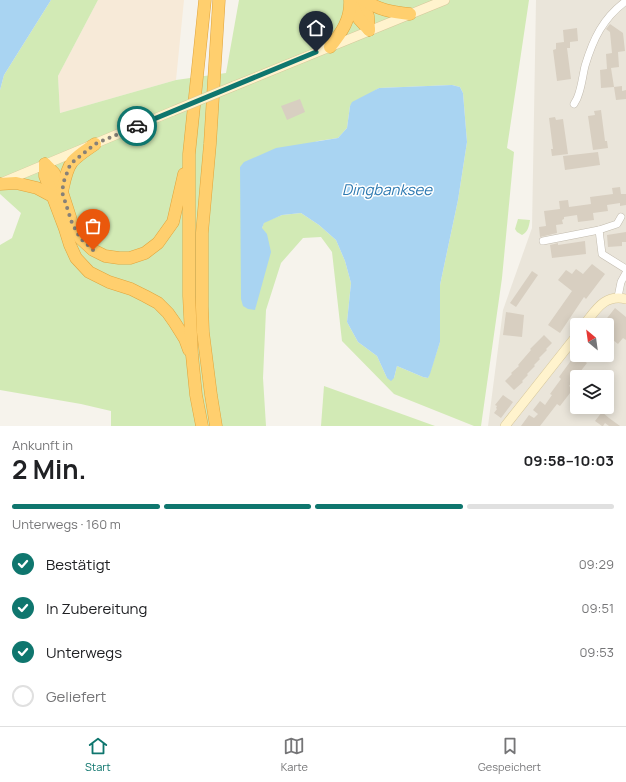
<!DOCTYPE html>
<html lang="de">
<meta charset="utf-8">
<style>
body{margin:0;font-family:Manrope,sans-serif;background:#f2f2f2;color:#202124;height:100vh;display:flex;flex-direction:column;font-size:15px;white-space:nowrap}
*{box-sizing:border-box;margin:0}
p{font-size:13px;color:#757577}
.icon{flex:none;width:22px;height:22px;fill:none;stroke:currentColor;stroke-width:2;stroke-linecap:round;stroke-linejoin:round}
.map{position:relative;height:426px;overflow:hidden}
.drawer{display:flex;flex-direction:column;background:#fff;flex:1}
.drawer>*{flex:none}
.needle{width:26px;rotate:331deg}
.fabs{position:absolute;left:570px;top:318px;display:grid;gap:8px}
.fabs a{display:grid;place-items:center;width:44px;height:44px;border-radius:4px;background:#fff;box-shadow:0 2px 10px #0003;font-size:20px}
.pin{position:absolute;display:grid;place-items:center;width:34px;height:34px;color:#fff;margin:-41px -17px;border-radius:50% 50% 50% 0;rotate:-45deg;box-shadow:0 0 4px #0007}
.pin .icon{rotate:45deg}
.courier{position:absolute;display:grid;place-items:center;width:40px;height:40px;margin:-20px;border:3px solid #0f766e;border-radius:50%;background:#fff;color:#222;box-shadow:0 1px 5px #0007}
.summary em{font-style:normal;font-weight:700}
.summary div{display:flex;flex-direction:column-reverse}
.summary{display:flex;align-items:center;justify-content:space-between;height:68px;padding:0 12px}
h1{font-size:26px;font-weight:700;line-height:30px}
.bar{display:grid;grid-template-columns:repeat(4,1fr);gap:6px 4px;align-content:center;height:48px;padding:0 12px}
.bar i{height:5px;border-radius:3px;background:#e0e0e0}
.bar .on{background:#0f766e}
.bar p{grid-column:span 4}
ol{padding:0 12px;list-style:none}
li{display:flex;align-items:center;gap:12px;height:44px}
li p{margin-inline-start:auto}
li .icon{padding:4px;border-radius:50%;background:#0f766e;color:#fff;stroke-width:4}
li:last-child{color:#757577}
li i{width:22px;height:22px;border:2px solid #e0e0e0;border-radius:50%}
.tabs{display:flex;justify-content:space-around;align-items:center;height:56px;border-top:1px solid #e0e0e0;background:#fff;font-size:11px;color:#757577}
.tabs a{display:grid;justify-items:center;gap:2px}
.tabs .on{color:#0f766e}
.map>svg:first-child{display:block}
.residential{fill:#eae5da;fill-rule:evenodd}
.commercial{fill:#f7ead8}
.green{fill:#d2eab5;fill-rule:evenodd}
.water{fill:#a9d4f2}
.building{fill:#d8cfc1}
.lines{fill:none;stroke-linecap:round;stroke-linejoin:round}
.street-casing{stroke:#c2bbae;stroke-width:8}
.secondary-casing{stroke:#d6c79b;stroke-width:10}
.highway-casing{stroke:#e0a43c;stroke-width:13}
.street{stroke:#fff;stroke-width:7}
.secondary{stroke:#fff3cd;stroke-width:9}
.highway{stroke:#ffcf6e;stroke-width:12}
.secondary-bridge-casing{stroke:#d6c79b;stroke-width:10;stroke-linecap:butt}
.secondary-bridge{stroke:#fff3cd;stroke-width:9}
.done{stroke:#878178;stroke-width:4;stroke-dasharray:0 7.2}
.route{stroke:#0f766e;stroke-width:5}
.labels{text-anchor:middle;stroke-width:3;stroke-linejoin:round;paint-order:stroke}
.water-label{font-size:15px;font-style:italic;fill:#2e7ab2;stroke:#fff}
</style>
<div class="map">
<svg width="626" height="426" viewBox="0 0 626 426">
<rect width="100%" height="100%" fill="#f6f3ec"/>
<path class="residential" d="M536,0H626V426H488L503,310L532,228ZM577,325H607V355H577ZM577,377H607V407H577Z"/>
<path class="commercial" d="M98,0H184L176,80L60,113L58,76Z"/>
<g class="green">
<path d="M51,0H98L58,76L60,113L176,80L226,73L239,0H529L507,148L514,152L502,278L481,426H474L394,394L342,341L332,252L321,237L303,238L281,263L266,310L263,378L266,426H111V411L81,404L0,390V245L12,238L21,213L0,194V90L4,75ZM452,85L460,87L463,93L467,142L458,200L440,285V342L428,378L423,377L397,366L394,378H387L377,356L358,342L347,322L351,283L345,261L336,240L319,225L301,213L282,215L264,222L262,228L256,304L255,309L240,167L318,141L338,138L347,128L350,106L379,88Z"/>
<path d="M518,219L530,220C529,226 528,232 522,235L517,232L515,229Z"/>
<path d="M324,386L435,426H321Z"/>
</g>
<g class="water">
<path d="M0,0H51L4,75L0,90Z"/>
<path d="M452,85L460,87L463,93L467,142L458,200L440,285V342L430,374L428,378L423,377L397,366L394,378L391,381L387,378L377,356L358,342L347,322L351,283L345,261L336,240L319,225L301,213L282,215L264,223L262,228L267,234L271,252L255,310L248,309L243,306L241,299L240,167L244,162L276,148L338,138L347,128L350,106L352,102L379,88Z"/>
</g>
<g class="building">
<path d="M610,24L623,33L625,51L618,52L619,67L611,68L614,87L601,88L600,70L607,69L606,54L612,53L610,32L606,29Z"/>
<path d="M577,28L578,41L570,42V48H567L571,79L557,81L553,50L556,49V43L564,42L563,30Z"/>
<path d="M622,86V91L626,90V99L616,100L614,87Z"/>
<path d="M300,99L305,112L287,120L281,106Z"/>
<path d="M601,110L605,141H607L608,148L593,150L588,116L595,115L594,111Z"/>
<path d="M555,117L556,120L563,119L568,154L552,156L551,149H553L549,118Z"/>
<path d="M598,152L600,165L565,170L563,156Z"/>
<path d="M620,187L621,194H626V205L620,206V203L607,205L608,211L593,213L594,220L578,222L577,215L564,217V219L562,220L563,224L556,225L557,233L540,237L539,227L546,226L544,211L560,209L559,201L568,200L569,207L591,204L590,197L613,194L612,188Z"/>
<path d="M626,232V242H622V246L608,247L607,235Z"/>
<path d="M585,241L586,254L552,258L550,245L558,243V245Z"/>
<path d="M592,264L605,274L586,299L584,297L560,333L548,325L572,291L558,280L566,270L572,274L576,269L583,274Z"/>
<path d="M532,271L538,275L516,307L510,303Z"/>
<path d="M615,308L626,317V340L623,338L618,344L608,336L613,329L604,322Z"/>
<path d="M506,312L524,315L522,337L503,335Z"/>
<path d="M544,335L552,343L546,349L547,350L539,358L540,359L534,365L535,366L527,374L528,375L522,381L523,382L514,390L505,381L512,374L511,373L519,366L518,365L531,350L530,349Z"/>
<path d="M575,355H588L584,361L587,363L569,386L573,389L570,393L560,406L557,404L540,426H521L529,415L534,418L538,414L533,410L540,401L545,405L552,395L550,394L561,379L559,377Z"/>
<path d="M503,395L513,402L501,418L494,413L497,409L496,408L497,406L495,405Z"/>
<path d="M602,412L609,418L620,426H609L605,423L603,426H602L595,421Z"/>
</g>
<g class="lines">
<g class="street-casing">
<g id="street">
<path d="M574,104C576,101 578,97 579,93C582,84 583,74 585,66C593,39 603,18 626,1"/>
<path d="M599,230L617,224L621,217"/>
<path d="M543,241L599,230L602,254L626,269"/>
<path d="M618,297L621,282L626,273"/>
</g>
</g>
<g class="secondary-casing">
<g id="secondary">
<path d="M234,86L445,0"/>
<path d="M3,182L173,111"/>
<path d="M584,325C596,310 604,294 626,299"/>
<path d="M505,426L577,335"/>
</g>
</g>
<g class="highway-casing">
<g id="highway">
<path d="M361,0L368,16L369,30"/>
<path d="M364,0C379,10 391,12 410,14"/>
<path d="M351,2L359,19L369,30"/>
<path d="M330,47C342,32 351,19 350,0"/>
<path d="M45,164L54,173L62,192L72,223L80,238L93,250L105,256L119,258H130L145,253L158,243L173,222L184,174"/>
<path d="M45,164V176L65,229L70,245L76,258L89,272L109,282L131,289L145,296L158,303L168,313L175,323L185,339L189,350"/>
<path d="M0,184L16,183L37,188L52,196"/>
<path d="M62,192C64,183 66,170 72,162C78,155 88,149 95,144"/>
<path d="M202,426L196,395L192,355L189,296V154L205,0"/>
<path d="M216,426L211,395L203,332L202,307V233L210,144L219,0"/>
</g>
</g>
<use href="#street" class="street"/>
<use href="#secondary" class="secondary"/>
<use href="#highway" class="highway"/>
<g class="secondary-bridge-casing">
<path id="secondary-bridge" d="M173,111L234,86"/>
</g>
<use href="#secondary-bridge" class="secondary-bridge"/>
</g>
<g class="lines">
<path class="done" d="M93,250L80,238L72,223L62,192L64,181L70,165L74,161L95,144L137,126"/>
<path class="route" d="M137,126L316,52"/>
</g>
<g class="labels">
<g class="water-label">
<text x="387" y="195">Dingbanksee</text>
</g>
</g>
</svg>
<div class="fabs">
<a><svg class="needle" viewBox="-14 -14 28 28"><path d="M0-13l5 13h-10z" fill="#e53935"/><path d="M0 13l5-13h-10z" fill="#757577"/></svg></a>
<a><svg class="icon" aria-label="layers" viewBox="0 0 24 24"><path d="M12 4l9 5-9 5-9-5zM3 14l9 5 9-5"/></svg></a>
</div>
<div class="pin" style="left:93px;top:250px;background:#ea580c"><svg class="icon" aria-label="bag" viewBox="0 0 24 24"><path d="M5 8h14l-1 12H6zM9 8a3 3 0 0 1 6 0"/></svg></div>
<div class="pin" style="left:316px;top:52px;background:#1f2937"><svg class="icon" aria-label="home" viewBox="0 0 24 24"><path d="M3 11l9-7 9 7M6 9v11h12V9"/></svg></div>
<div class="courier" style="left:137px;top:126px"><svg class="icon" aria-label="car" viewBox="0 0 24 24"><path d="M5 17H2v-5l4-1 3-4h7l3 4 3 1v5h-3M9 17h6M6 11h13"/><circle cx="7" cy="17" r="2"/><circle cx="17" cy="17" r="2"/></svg></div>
</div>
<section class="drawer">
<div class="summary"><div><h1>2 Min.</h1><p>Ankunft in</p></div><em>09:58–10:03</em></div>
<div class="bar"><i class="on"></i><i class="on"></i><i class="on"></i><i></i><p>Unterwegs · 160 m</p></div>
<ol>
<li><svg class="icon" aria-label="check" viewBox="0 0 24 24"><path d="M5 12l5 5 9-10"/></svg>Bestätigt<p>09:29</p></li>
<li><svg class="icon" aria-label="check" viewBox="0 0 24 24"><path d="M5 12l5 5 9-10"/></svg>In Zubereitung<p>09:51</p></li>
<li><svg class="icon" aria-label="check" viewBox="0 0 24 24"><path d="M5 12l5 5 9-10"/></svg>Unterwegs<p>09:53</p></li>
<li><i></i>Geliefert</li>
</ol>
</section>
<nav class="tabs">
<a class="on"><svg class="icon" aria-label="home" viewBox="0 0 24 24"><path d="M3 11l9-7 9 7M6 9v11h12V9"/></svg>Start</a>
<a><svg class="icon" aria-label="map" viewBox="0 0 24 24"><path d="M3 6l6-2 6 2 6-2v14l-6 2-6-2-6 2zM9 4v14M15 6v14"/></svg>Karte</a>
<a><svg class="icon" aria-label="saved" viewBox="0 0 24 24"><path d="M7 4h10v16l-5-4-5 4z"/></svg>Gespeichert</a>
</nav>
